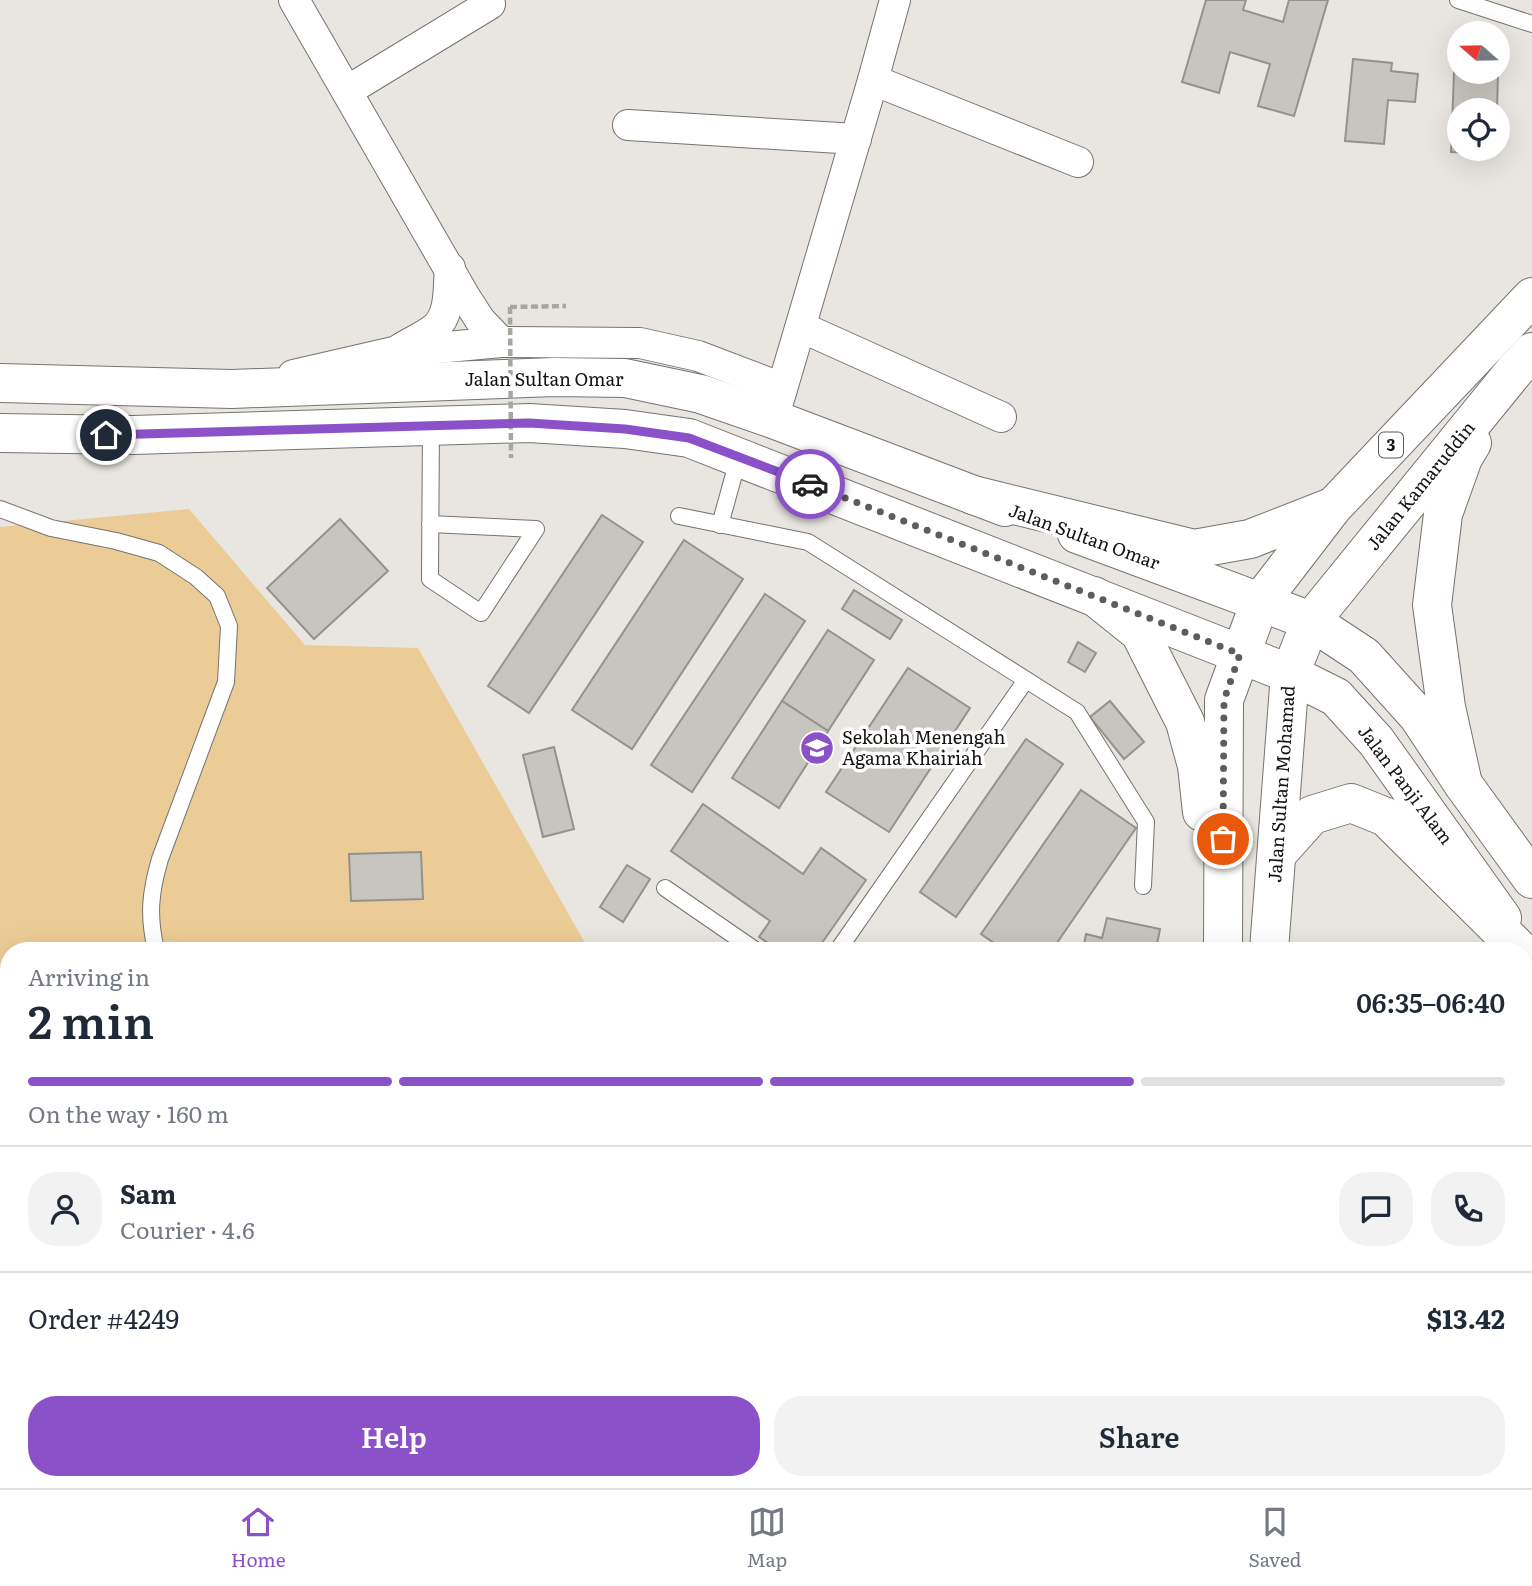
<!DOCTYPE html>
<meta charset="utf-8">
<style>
body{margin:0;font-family:Literata,serif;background:#f2f2f3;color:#1f2937;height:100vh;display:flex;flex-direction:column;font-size:26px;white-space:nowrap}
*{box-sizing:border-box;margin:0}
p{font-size:23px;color:#747a83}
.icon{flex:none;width:38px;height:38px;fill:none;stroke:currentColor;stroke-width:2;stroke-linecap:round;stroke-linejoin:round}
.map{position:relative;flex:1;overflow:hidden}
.sheet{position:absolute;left:0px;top:942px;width:1533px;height:548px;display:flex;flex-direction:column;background:#fff;border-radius:28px 28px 0 0;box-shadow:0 7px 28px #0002}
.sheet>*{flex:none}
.needle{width:46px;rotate:290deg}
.buttons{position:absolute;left:1447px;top:21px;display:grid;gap:14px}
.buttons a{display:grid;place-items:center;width:63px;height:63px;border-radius:50%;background:#fff;box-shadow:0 7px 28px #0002;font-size:35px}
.pin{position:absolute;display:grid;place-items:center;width:60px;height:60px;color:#fff;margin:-30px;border:4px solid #fff;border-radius:50%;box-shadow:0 2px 7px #0007}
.courier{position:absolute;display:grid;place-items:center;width:70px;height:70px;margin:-35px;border:5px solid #8b51c8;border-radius:50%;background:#fff;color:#222;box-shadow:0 2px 9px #0007}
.summary em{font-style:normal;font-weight:600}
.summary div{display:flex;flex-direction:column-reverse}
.summary{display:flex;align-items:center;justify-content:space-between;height:119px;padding:0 28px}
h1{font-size:46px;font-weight:600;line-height:52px}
.bar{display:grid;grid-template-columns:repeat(4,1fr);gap:10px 7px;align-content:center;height:84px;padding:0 28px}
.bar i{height:9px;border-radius:5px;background:#e0e1e3}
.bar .selected{background:#8b51c8}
.bar p{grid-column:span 4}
.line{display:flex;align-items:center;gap:18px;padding:0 28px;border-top:2px solid #e0e1e3}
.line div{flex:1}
.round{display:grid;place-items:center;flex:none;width:74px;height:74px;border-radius:28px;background:#f2f2f3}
.cta{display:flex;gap:14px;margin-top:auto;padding:14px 28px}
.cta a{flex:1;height:80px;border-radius:28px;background:#8b51c8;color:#fff;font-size:28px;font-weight:600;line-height:80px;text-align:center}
.cta a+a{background:#f2f2f3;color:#1f2937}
.tab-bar{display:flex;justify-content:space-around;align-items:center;height:98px;border-top:2px solid #e0e1e3;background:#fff;font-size:19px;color:#747a83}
.tab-bar a{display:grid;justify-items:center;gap:4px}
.tab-bar .selected{color:#8b51c8}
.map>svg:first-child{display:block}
.green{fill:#eccc96}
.building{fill:#c8c5c0;stroke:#95928d;stroke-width:2}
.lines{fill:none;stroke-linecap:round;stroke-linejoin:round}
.service-casing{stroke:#76736e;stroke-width:18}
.minor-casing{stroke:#76736e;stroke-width:32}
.secondary-casing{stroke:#76736e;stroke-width:40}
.trunk-casing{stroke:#76736e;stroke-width:40}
.path{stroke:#a8a6a2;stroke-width:4.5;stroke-dasharray:7 3.5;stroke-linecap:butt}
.service{stroke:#fff;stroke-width:16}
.minor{stroke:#fff;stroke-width:30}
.secondary{stroke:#fff;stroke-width:38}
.trunk{stroke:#fff;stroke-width:38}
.path-bridge{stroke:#a8a6a2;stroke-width:4.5;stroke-dasharray:7 3.5;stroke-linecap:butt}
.done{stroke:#5f5d5a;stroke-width:7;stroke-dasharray:0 12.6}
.route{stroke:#8b51c8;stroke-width:9}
.labels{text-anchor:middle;stroke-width:7;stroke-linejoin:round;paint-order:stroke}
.shield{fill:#fff;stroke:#5a5a58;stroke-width:2}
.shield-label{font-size:16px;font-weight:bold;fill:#141311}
.street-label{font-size:18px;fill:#141311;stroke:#fff}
.poi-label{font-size:18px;fill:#141311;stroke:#fff;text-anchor:start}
</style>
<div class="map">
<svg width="1532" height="1488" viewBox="0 0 1532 1488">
<rect width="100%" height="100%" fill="#e9e6e1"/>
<path class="green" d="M189,509L305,645L418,648L589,950H9V1480L298,1481L289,1488H0V527Z"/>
<g class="building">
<path d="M1206,0H1246L1243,10L1283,22L1289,0H1328L1294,116L1258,106L1270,64L1230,52L1219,93L1182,82Z"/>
<path d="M1353,59L1392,63L1391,71L1418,74L1415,102L1388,100L1384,144L1345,141Z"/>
<path d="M1454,72L1498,73L1497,110H1460V149H1496V154L1451,152Z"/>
<path d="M602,515L643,542L529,713L488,686Z"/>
<path d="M340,519L388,571L314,639L267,588Z"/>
<path d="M684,540L743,579L632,749L572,710Z"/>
<path d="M854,590L902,620L890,639L842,609Z"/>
<path d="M765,594L805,621L692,792L651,765Z"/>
<path d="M828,630L874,660L828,731L782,701Z"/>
<path d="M1078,642L1096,653L1085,672L1068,662Z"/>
<path d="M908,668L970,708L889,832L826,792Z"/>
<path d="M782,701L828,731L779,808L732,778Z"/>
<path d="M1110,701L1144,742L1124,759L1090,717Z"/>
<path d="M1026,739L1063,764L956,917L920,892Z"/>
<path d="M554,747L574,829L543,837L523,755Z"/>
<path d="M1081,790L1136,828L1052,950H1004L981,934Z"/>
<path d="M703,804L803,874L821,848L866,880L817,950H779L759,937L770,921L671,851Z"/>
<path d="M421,852L423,899L351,901L349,854Z"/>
<path d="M627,865L650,879L623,922L600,907Z"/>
<path d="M1107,918L1160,929L1156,950H1083L1086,934L1102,938Z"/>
<path d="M433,1480H503L504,1488H433Z"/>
<path d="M521,1480H577L578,1488H522Z"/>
<path d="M632,1480H677L674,1488H632L630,1487Z"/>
<path d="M745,1480H883V1488H746Z"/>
<rect x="1103" y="1480" width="32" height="8"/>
</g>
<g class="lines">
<g class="service-casing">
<g id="service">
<path d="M1458,0L1532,24"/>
<path d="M0,509L51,528L116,541L159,553L196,577L217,596L229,626L226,682L160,859C150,893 148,916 156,950"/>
<path d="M679,516L808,542L1077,712L1146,822L1143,886"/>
<path d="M430,524L536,529L481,613L430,579L431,425"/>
<path d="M720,525L739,456"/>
<path d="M665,888L755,950"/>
<path d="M838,950L1026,680"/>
</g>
</g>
<g class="minor-casing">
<g id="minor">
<path d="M294,0L464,295L480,320L501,342"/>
<path d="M873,80L1078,162"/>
<path d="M347,91L490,4"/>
<path d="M628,125L856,139"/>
<path d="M801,327L1001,417"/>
<path d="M400,349C411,342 425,336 435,328C451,314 448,288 450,268"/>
<path d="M293,375L393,352L501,342L640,343L698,356L782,388"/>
<path d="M777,406L873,80L895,0"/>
</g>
</g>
<g class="secondary-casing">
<g id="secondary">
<path d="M0,383L232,389L554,377L625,378L701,394L773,419L1005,507"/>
<path d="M0,433L133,435L529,423L625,429L689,438L1240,654L1290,674L1336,697L1376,741L1502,918"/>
<path d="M1077,534L1311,621L1364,656L1418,716L1463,784L1532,879"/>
</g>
</g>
<g class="trunk-casing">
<g id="trunk">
<path d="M973,495L1194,549L1250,539L1332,507"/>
<path d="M1094,596L1140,633L1185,722L1197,766L1202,812"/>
<path d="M1463,784L1446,707L1432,605L1443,514L1463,458L1472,443"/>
<path d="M1277,854L1312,815L1351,803L1386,817L1520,950"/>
<path d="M1223,950L1224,700L1260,602L1333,507L1532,297"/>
<path d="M1269,950L1290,674L1311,621L1516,369L1532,352"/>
<path d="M1218,1488V1480"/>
<path d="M1264,1488V1480"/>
</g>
</g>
<path class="path" d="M510,307L566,306"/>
<use href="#service" class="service"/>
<use href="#minor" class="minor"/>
<use href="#secondary" class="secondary"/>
<use href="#trunk" class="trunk"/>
<path class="path-bridge" d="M510,307L511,458"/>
</g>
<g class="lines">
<path class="done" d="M810,484L1240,654L1224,700L1223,839"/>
<path class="route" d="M106,435L529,423L625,429L689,438L810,484"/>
</g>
<defs>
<g id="school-disc" transform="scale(1.75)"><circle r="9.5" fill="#8b51c8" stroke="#fff"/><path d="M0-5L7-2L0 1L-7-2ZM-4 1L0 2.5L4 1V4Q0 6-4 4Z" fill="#fff"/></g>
</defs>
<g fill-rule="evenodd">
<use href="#school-disc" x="817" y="748"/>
</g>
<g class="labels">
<rect class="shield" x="1379" y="432.5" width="24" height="25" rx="5"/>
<g class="shield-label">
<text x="1391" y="451">3</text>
</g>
<g class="street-label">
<text x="544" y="386">Jalan Sultan Omar</text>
<text transform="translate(1421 486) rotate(-51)" y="6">Jalan Kamaruddin</text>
<text transform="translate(1084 537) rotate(20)" y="6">Jalan Sultan Omar</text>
<text transform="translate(1282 784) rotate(-86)" y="6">Jalan Sultan Mohamad</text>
<text transform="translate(1405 785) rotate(53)" y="6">Jalan Panji Alam</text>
</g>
<g class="poi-label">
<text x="842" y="744">Sekolah Menengah<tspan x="842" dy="21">Agama Khairiah</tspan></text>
</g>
</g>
</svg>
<div class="buttons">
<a><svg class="needle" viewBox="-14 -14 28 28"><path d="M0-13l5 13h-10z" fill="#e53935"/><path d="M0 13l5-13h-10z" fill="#747a83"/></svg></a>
<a><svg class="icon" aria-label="locate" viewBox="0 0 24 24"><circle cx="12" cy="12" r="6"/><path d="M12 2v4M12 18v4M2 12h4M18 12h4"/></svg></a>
</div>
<div class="pin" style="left:1223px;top:839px;background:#ea580c"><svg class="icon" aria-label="bag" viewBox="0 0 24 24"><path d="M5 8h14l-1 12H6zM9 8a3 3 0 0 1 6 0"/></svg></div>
<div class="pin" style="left:106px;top:435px;background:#1f2937"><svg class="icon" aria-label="home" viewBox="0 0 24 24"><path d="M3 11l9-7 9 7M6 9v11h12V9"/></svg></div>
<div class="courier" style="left:810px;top:484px"><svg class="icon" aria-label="car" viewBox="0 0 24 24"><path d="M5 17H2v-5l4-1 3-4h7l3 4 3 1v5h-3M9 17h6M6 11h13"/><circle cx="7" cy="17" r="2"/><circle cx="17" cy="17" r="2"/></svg></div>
<section class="sheet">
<div class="summary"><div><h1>2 min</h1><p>Arriving in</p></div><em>06:35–06:40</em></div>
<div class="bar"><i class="selected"></i><i class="selected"></i><i class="selected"></i><i></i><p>On the way · 160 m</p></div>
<div class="line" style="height:126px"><a class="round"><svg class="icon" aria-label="person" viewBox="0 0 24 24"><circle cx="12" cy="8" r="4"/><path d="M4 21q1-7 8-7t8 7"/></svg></a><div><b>Sam</b><p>Courier · 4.6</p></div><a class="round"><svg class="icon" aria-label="chat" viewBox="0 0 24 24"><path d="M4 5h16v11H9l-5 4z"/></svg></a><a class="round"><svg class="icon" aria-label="phone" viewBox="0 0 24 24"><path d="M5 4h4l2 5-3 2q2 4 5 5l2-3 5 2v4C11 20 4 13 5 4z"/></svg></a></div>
<div class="line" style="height:91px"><div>Order #4249</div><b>$13.42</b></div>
<div class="cta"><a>Help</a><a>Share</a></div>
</section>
</div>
<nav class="tab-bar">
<a class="selected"><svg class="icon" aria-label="home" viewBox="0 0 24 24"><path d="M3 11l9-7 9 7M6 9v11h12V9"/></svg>Home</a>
<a><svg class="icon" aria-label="map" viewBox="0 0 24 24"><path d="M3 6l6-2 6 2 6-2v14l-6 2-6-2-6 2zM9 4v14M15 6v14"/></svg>Map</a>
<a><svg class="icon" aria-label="saved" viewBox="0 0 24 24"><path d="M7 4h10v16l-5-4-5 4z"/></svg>Saved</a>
</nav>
